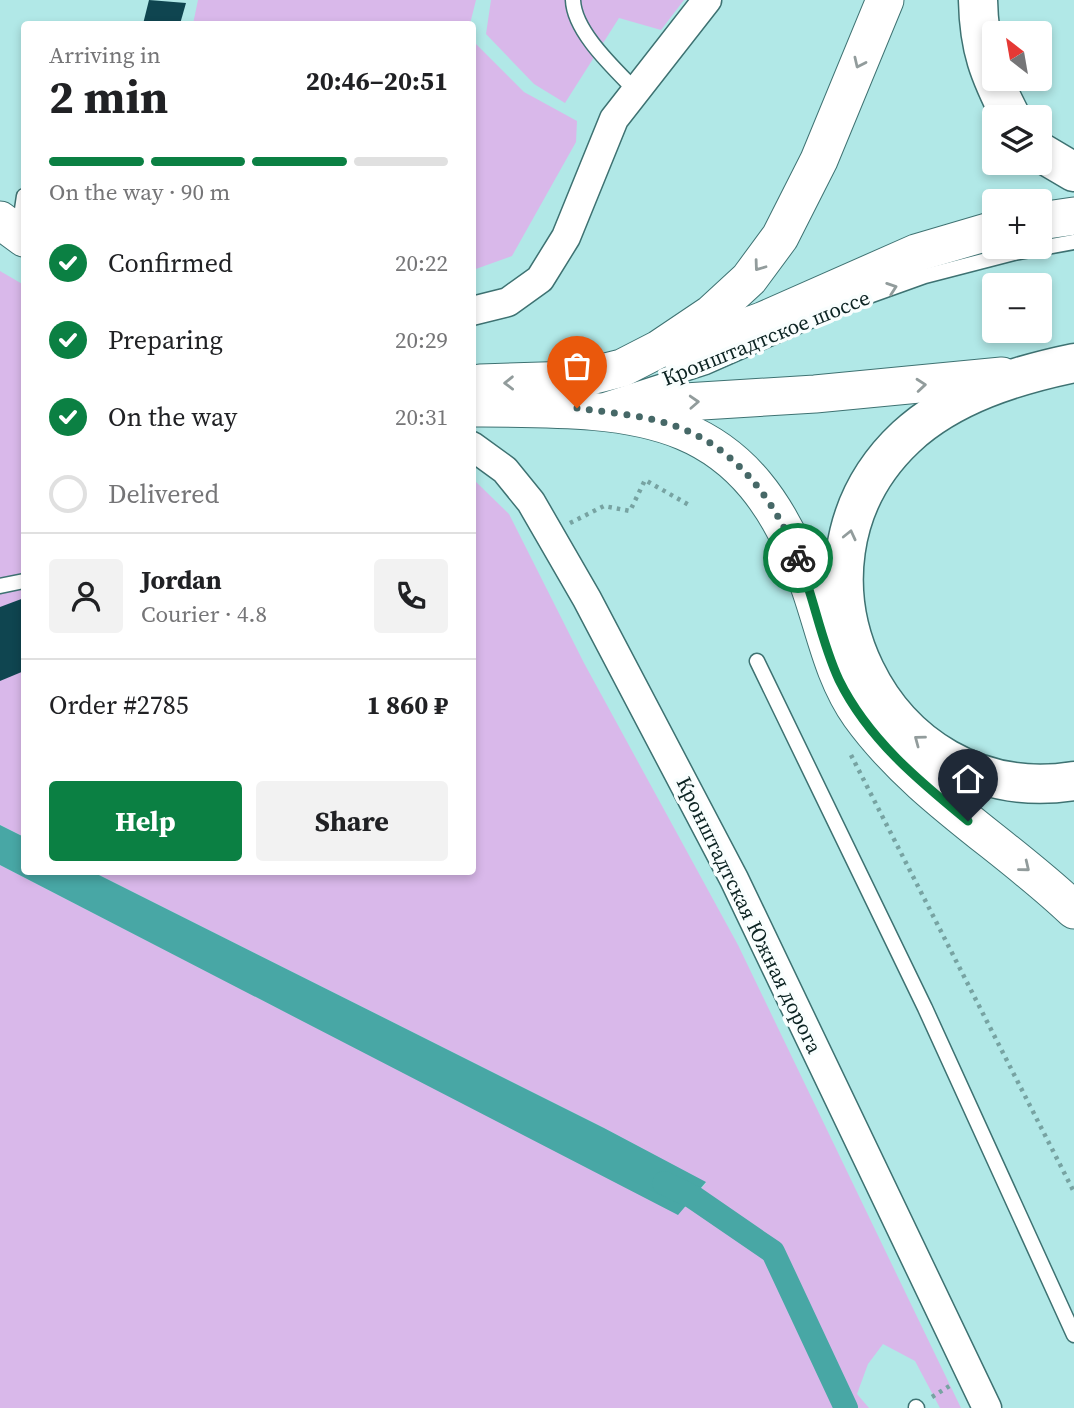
<!DOCTYPE html>
<meta charset="utf-8">
<style>
body{margin:0;font-family:"Source Serif 4",serif;background:#f2f2f2;color:#202124;height:100vh;display:flex;flex-direction:column;font-size:26px;white-space:nowrap}
*{box-sizing:border-box;margin:0}
p{font-size:23px;color:#757577}
.icon{flex:none;width:38px;height:38px;fill:none;stroke:currentColor;stroke-width:2;stroke-linecap:round;stroke-linejoin:round}
.map{position:relative;flex:1;overflow:hidden}
.drawer{position:absolute;left:21px;top:21px;width:455px;height:854px;display:flex;flex-direction:column;background:#fff;border-radius:7px;box-shadow:0 4px 10px #0003}
.drawer>*{flex:none}
.needle{width:46px;rotate:329deg}
.fabs{position:absolute;left:982px;top:21px;display:grid;gap:14px}
.fabs a{display:grid;place-items:center;width:70px;height:70px;border-radius:7px;background:#fff;box-shadow:0 4px 10px #0003;font-size:35px}
.pin{position:absolute;display:grid;place-items:center;width:60px;height:60px;color:#fff;margin:-72px -30px;border-radius:50% 50% 50% 0;rotate:-45deg;box-shadow:0 0 7px #0007}
.pin .icon{rotate:45deg}
.courier{position:absolute;display:grid;place-items:center;width:70px;height:70px;margin:-35px;border:5px solid #0b8043;border-radius:50%;background:#fff;color:#222;box-shadow:0 2px 9px #0007}
.head em{font-style:normal;font-weight:700}
.head div{display:flex;flex-direction:column-reverse}
.head{display:flex;align-items:center;justify-content:space-between;height:119px;padding:0 28px}
h1{font-size:46px;font-weight:700;line-height:52px}
.bar{display:grid;grid-template-columns:repeat(4,1fr);gap:10px 7px;align-content:center;height:84px;padding:0 28px}
.bar i{height:9px;border-radius:5px;background:#e0e0e0}
.bar .on{background:#0b8043}
.bar p{grid-column:span 4}
.line{display:flex;align-items:center;gap:18px;padding:0 28px;border-top:2px solid #e0e0e0}
.line div{flex:1}
.round{display:grid;place-items:center;flex:none;width:74px;height:74px;border-radius:7px;background:#f2f2f2}
ol{padding:0 28px;list-style:none}
li{display:flex;align-items:center;gap:21px;height:77px}
li p{margin-inline-start:auto}
li .icon{padding:7px;border-radius:50%;background:#0b8043;color:#fff;stroke-width:4}
li:last-child{color:#757577}
li i{width:38px;height:38px;border:4px solid #e0e0e0;border-radius:50%}
.cta{display:flex;gap:14px;margin-top:auto;padding:14px 28px}
.cta a{flex:1;height:80px;border-radius:7px;background:#0b8043;color:#fff;font-size:28px;font-weight:700;line-height:80px;text-align:center}
.cta a+a{background:#f2f2f2;color:#202124}
.map>svg:first-child{display:block}
.green{fill:#d9b8ea}
.water{fill:#48a7a5}
.lines{fill:none;stroke-linecap:round;stroke-linejoin:round}
.canal{stroke:#48a7a5;stroke-width:24}
.building{fill:#0f4550}
.service-casing{stroke:#3e7272;stroke-width:17}
.minor-casing{stroke:#3e7272;stroke-width:31}
.tertiary-casing{stroke:#3e7272;stroke-width:39}
.secondary-casing{stroke:#3e7272;stroke-width:41}
.path{stroke:#77a3a2;stroke-width:4.5;stroke-dasharray:3.5 5;stroke-linecap:butt}
.service{stroke:#fff;stroke-width:14}
.minor{stroke:#fff;stroke-width:28}
.tertiary{stroke:#fff;stroke-width:37}
.secondary{stroke:#fff;stroke-width:38}
.oneway{stroke:#929c9c}
.done{stroke:#466867;stroke-width:7;stroke-dasharray:0 12.6}
.route{stroke:#0b8043;stroke-width:9}
.labels{text-anchor:middle;stroke-width:7;stroke-linejoin:round;paint-order:stroke}
.street-label{font-size:21px;fill:#0c2322;stroke:#f9fefe}
</style>
<div class="map">
<svg width="1074" height="1408" viewBox="0 0 1074 1408">
<rect width="100%" height="100%" fill="#b1e8e7"/>
<g class="green">
<path d="M198,0H476L470,24H193Z"/>
<path d="M491,0H684L661,30L619,18L565,103L534,84L486,34Z"/>
<path d="M472,40L524,92L577,121L576,142L512,256L473,270Z"/>
<path d="M0,271L24,285V837L0,825Z"/>
<path d="M473,479L509,514L584,663L738,945L961,1408H940L915,1361L883,1344L868,1364L857,1394L869,1408H0V865L678,1214L706,1183L604,1128L93,872H472Z"/>
</g>
<path class="water" d="M0,825L24,837V872H93L604,1128L706,1182L678,1215L0,865Z"/>
<g class="lines">
<path class="canal" d="M664,1183L693,1197L773,1252L846,1408"/>
</g>
<g class="building">
<path d="M149,0L186,3L180,24H143Z"/>
<path d="M24,598V671L0,681V607Z"/>
</g>
<g class="lines">
<g class="service-casing">
<g id="service">
<path d="M573,0C574,32 615,69 636,91"/>
<path d="M19,229L24,196"/>
<path d="M598,402L706,367L858,300L925,276L1014,253L1074,242"/>
<path d="M0,586L24,581"/>
<path d="M757,661L925,1008L1074,1335"/>
<path d="M916,1407L917,1408"/>
</g>
</g>
<g class="minor-casing">
<g id="minor">
<path d="M472,311L508,302L540,279L566,237L614,119L707,0"/>
<path d="M472,446L505,470L531,502L587,599L734,879L987,1408"/>
</g>
</g>
<g class="tertiary-casing">
<g id="tertiary">
<path d="M0,220L24,238"/>
<path d="M1040,221L1074,216"/>
<path d="M677,352L762,321L916,253L994,230"/>
<path d="M480,383L574,380L622,368L659,349L711,314L749,279L780,237L819,160L885,0"/>
<path d="M637,405L815,394L1002,376"/>
<path d="M472,408C642,409 746,406 810,588C825,631 833,677 860,715C917,794 1005,844 1074,910"/>
</g>
</g>
<g class="secondary-casing">
<g id="secondary">
<path d="M978,0C979,49 989,74 1011,117"/>
<path d="M1040,152L1074,172"/>
<path d="M1074,363C1016,375 951,395 906,437C765,569 882,812 1074,781"/>
</g>
</g>
<g class="path">
<path d="M570,523L604,506L630,511L645,480L689,505"/>
<path d="M851,755L1074,1192"/>
<path d="M932,1397L951,1385"/>
</g>
<use href="#service" class="service"/>
<use href="#minor" class="minor"/>
<use href="#tertiary" class="tertiary"/>
<use href="#secondary" class="secondary"/>
</g>
<defs><path id="oneway-chevron" d="M-2-3.5L2.5 0L-2 3.5" fill="none" stroke-width="1.6" stroke-linecap="round" stroke-linejoin="round" transform="scale(1.75)"/></defs>
<g class="oneway">
<use href="#oneway-chevron" transform="translate(859 63) rotate(115)"/>
<use href="#oneway-chevron" transform="translate(759 266) rotate(126)"/>
<use href="#oneway-chevron" transform="translate(892 288) rotate(-19)"/>
<use href="#oneway-chevron" transform="translate(509 383) rotate(179)"/>
<use href="#oneway-chevron" transform="translate(921 385) rotate(-5)"/>
<use href="#oneway-chevron" transform="translate(694 402) rotate(-3)"/>
<use href="#oneway-chevron" transform="translate(850 535) rotate(-77)"/>
<use href="#oneway-chevron" transform="translate(919 740) rotate(-143)"/>
<use href="#oneway-chevron" transform="translate(1025 867) rotate(39)"/>
</g>
<g class="lines">
<path class="done" d="M577,408C610,413 646,415 678,427C736,448 776,502 798,558"/>
<path class="route" d="M798,558C814,597 821,642 839,680C868,739 919,781 968,821"/>
</g>
<g class="labels">
<g class="street-label">
<text transform="translate(766 338) rotate(-22)" y="7">Кронштадтское шоссе</text>
<text transform="translate(749 915) rotate(64)" y="7">Кронштадтская Южная дорога</text>
</g>
</g>
</svg>
<div class="fabs">
<a><svg class="needle" viewBox="-14 -14 28 28"><path d="M0-13l5 13h-10z" fill="#e53935"/><path d="M0 13l5-13h-10z" fill="#757577"/></svg></a>
<a><svg class="icon" aria-label="layers" viewBox="0 0 24 24"><path d="M12 4l9 5-9 5-9-5zM3 14l9 5 9-5"/></svg></a>
<a>+</a>
<a>−</a>
</div>
<div class="pin" style="left:577px;top:408px;background:#ea580c"><svg class="icon" aria-label="bag" viewBox="0 0 24 24"><path d="M5 8h14l-1 12H6zM9 8a3 3 0 0 1 6 0"/></svg></div>
<div class="pin" style="left:968px;top:821px;background:#1f2937"><svg class="icon" aria-label="home" viewBox="0 0 24 24"><path d="M3 11l9-7 9 7M6 9v11h12V9"/></svg></div>
<div class="courier" style="left:798px;top:558px"><svg class="icon" aria-label="bike" viewBox="0 0 24 24"><circle cx="6" cy="16" r="4"/><circle cx="18" cy="16" r="4"/><path d="M6 16l4-8h5l3 8M10 8l3 8H6M13 5h3"/></svg></div>
<section class="drawer">
<div class="head"><div><h1>2 min</h1><p>Arriving in</p></div><em>20:46–20:51</em></div>
<div class="bar"><i class="on"></i><i class="on"></i><i class="on"></i><i></i><p>On the way · 90 m</p></div>
<ol>
<li><svg class="icon" aria-label="check" viewBox="0 0 24 24"><path d="M5 12l5 5 9-10"/></svg>Confirmed<p>20:22</p></li>
<li><svg class="icon" aria-label="check" viewBox="0 0 24 24"><path d="M5 12l5 5 9-10"/></svg>Preparing<p>20:29</p></li>
<li><svg class="icon" aria-label="check" viewBox="0 0 24 24"><path d="M5 12l5 5 9-10"/></svg>On the way<p>20:31</p></li>
<li><i></i>Delivered</li>
</ol>
<div class="line" style="height:126px"><a class="round"><svg class="icon" aria-label="person" viewBox="0 0 24 24"><circle cx="12" cy="8" r="4"/><path d="M4 21q1-7 8-7t8 7"/></svg></a><div><b>Jordan</b><p>Courier · 4.8</p></div><a class="round"><svg class="icon" aria-label="phone" viewBox="0 0 24 24"><path d="M5 4h4l2 5-3 2q2 4 5 5l2-3 5 2v4C11 20 4 13 5 4z"/></svg></a></div>
<div class="line" style="height:91px"><div>Order #2785</div><b>1 860 ₽</b></div>
<div class="cta"><a>Help</a><a>Share</a></div>
</section>
</div>
